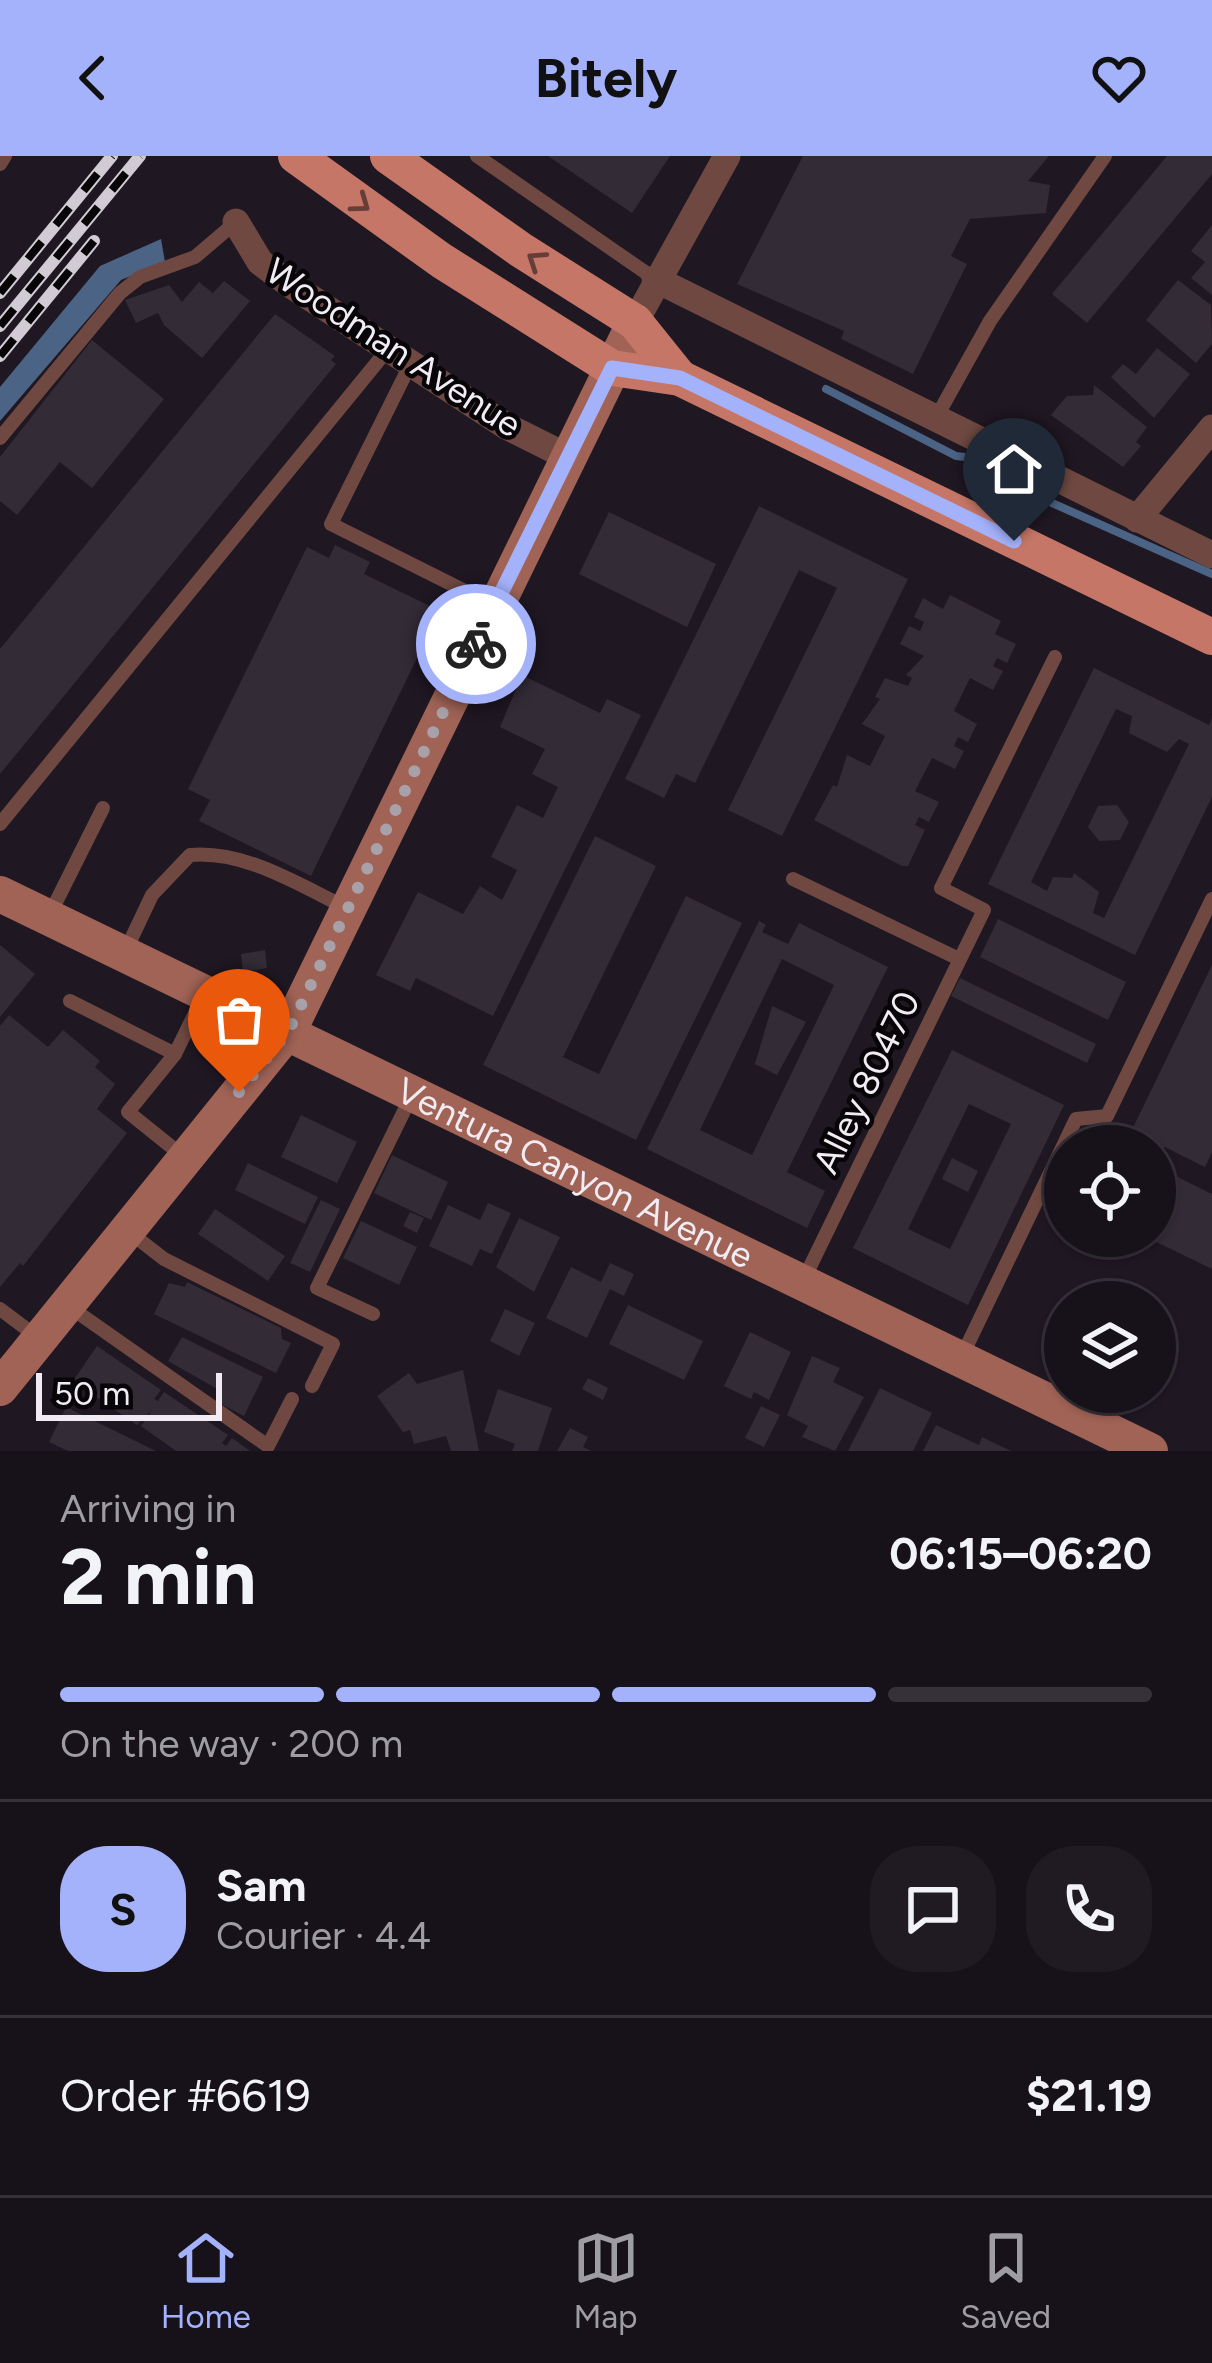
<!DOCTYPE html>
<meta charset="utf-8">
<style>
body{margin:0;font-family:Figtree,sans-serif;background:#201a23;color:#f1f3f6;height:100vh;display:flex;flex-direction:column;font-size:45px;white-space:nowrap}
*{box-sizing:border-box;margin:0}
p{font-size:39px;color:#9e9da2}
.icon{flex:none;width:66px;height:66px;fill:none;stroke:currentColor;stroke-width:2;stroke-linecap:round;stroke-linejoin:round}
.map{position:relative;height:1295px;overflow:hidden}
.details{display:flex;flex-direction:column;background:#17111a;flex:1}
.details>*{flex:none}
.tools{position:absolute;left:1044px;top:969px;display:grid;gap:24px}
.tools a{display:grid;place-items:center;width:132px;height:132px;border-radius:50%;background:#17111a;box-shadow:0 3px 9px #0004,0 0 0 3px #363139;font-size:60px}
.scale{position:absolute;left:36px;bottom:30px;width:186px;box-sizing:border-box;padding-left:12px;border:6px solid #f1ecf3;border-top:0;font-size:33px;line-height:42px;white-space:nowrap;color:#f1ecf3;-webkit-text-stroke:9px #070508;paint-order:stroke}
.pin{position:absolute;display:grid;place-items:center;width:102px;height:102px;color:#fff;margin:-123px -51px;border-radius:50% 50% 50% 0;rotate:-45deg;box-shadow:0 0 12px #0007}
.pin .icon{rotate:45deg}
.courier{position:absolute;display:grid;place-items:center;width:120px;height:120px;margin:-60px;border:9px solid #a4b2fc;border-radius:50%;background:#fff;color:#222;box-shadow:0 3px 15px #0007}
.head em{font-style:normal;font-weight:700}
.head div{display:flex;flex-direction:column-reverse}
.head{display:flex;align-items:center;justify-content:space-between;height:204px;padding:0 60px}
h1{font-size:78px;font-weight:700;line-height:90px}
.bar{display:grid;grid-template-columns:repeat(4,1fr);gap:18px 12px;align-content:center;height:144px;padding:0 60px}
.bar i{height:15px;border-radius:9px;background:#363139}
.bar .active{background:#a4b2fc}
.bar p{grid-column:span 4}
.line{display:flex;align-items:center;gap:30px;padding:0 60px;border-top:3px solid #363139}
.line div{flex:1}
.round{display:grid;place-items:center;flex:none;width:126px;height:126px;border-radius:48px;background:#201a23}
header{display:flex;justify-content:space-between;align-items:center;height:156px;padding:0 60px;background:#a4b2fc;color:#111;font-size:54px;font-weight:700}
.tabs{display:flex;justify-content:space-around;align-items:center;height:168px;border-top:3px solid #363139;background:#17111a;font-size:33px;color:#9e9da2}
.tabs a{display:grid;justify-items:center;gap:6px}
.tabs .active{color:#a4b2fc}
.map>svg:first-child{display:block}
.water{fill:#4b6485}
.lines{fill:none;stroke-linecap:round;stroke-linejoin:round}
.stream{stroke:#4b6485;stroke-width:8}
.building{fill:#332b36;fill-rule:evenodd}
.lane{stroke:#6f4941;stroke-width:14}
.street{stroke:#6f4941;stroke-width:27}
.secondary{stroke:#a06356;stroke-width:36}
.primary{stroke:#c57666;stroke-width:36}
.rail-casing{stroke:#d1cbd3;stroke-width:12}
.rail{stroke:#070508;stroke-width:8;stroke-dasharray:22;stroke-linecap:butt}
.oneway{stroke:#663e37}
.done{stroke:#a8a1aa;stroke-width:12;stroke-dasharray:0 21.6}
.route{stroke:#a4b2fc;stroke-width:15}
.labels{text-anchor:middle;stroke-width:9;stroke-linejoin:round;paint-order:stroke}
.street-label{font-size:36px;fill:#f1ecf3;stroke:#070508}
</style>
<header><svg class="icon" aria-label="back" viewBox="0 0 24 24"><path d="M15 5l-7 7 7 7"/></svg>Bitely<svg class="icon" aria-label="heart" viewBox="0 0 24 24"><path d="M12 20l-8-8c-3-5 5-10 8-4 3-6 11-1 8 4z"/></svg></header>
<div class="map">
<svg width="1212" height="1295" viewBox="0 0 1212 1295">
<rect width="100%" height="100%" fill="#1f1722"/>
<path class="water" d="M161,83L165,106L121,124L0,265V231L100,110Z"/>
<g class="lines">
<path class="stream" d="M826,233L956,300L984,303L1018,318L1052,347L1212,418"/>
</g>
<g class="building">
<path d="M548,0H670L632,57Z"/>
<path d="M803,0H1049L1028,25L1050,29L1046,57L970,63L951,100L967,108L913,218L841,183L844,175L737,128Z"/>
<path d="M1167,0H1212V18L1087,167L1052,138Z"/>
<path d="M1212,69V139L1191,122L1205,106L1191,95Z"/>
<path d="M1178,124L1211,149L1212,188L1196,207L1146,164Z"/>
<path d="M224,125L250,145L202,202L164,169L158,157L136,167L125,144L169,129L182,146L199,126L213,137Z"/>
<path d="M275,158L335,200L331,204L336,208L0,618V493Z"/>
<path d="M92,184L164,243L92,332L60,306L17,359L0,345V301Z"/>
<path d="M1157,192L1190,218L1154,262L1111,221L1123,208L1136,218Z"/>
<path d="M1094,229L1147,271L1136,286L1141,290L1123,311L1051,259L1067,240L1093,239Z"/>
<path d="M759,350L908,423L782,680L728,654L837,432L799,414L695,627L676,618L664,642L625,623Z"/>
<path d="M609,356L716,408L687,471L579,418Z"/>
<path d="M335,389L370,406L364,418L440,455L311,720L199,665L210,644L188,633L307,391L329,402Z"/>
<path d="M950,439L1001,465L995,478L1016,488L1007,507L997,502L993,510L1003,515L993,534L970,522L954,555L977,568L968,586L958,581L954,590L964,595L955,613L932,602L915,635L939,646L929,666L919,661L915,669L925,674L908,710H902L814,664L833,629L837,631L847,599L870,610L885,580L862,568L880,543L875,541L885,522L908,530L912,522L906,519L924,500L900,488L909,470L920,475L924,466L914,461L923,442L943,453Z"/>
<path d="M1094,512L1209,569L1212,562V641L1135,799L988,728ZM1116,553L1132,560L1129,577L1167,596L1179,583L1189,588L1104,762L1093,757L1099,736L1074,717L1072,722L1053,721L1047,735L1031,726Z"/>
<path d="M522,519L600,557L607,543L641,559L493,860L416,822L410,835L376,819L418,736L463,758L480,730L502,744L517,714L491,701L517,649L543,662L558,631L532,618L545,593L500,571Z"/>
<path d="M1117,649L1129,666L1120,684L1099,685L1088,671L1098,650Z"/>
<path d="M595,680L656,710L563,901L599,918L686,740L742,767L636,984L483,909Z"/>
<path d="M998,763L1126,826L1108,864L980,801Z"/>
<path d="M759,765L766,769L762,776L788,788L799,767L888,811L787,1016L825,1035L807,1072L647,993ZM782,803L834,829L752,999L700,974Z"/>
<path d="M0,789L35,818L0,861Z"/>
<path d="M265,794L267,812L243,816L241,798Z"/>
<path d="M1212,809V996L1205,1011L1165,991L1155,999V990L1127,984Z"/>
<path d="M960,822L1096,888L1087,907L951,840Z"/>
<path d="M772,850L806,866L777,919L755,908Z"/>
<path d="M9,859L48,891L63,874L100,905L95,911L115,928L97,953L127,977L23,1110L20,1107L0,1131V870Z"/>
<path d="M952,894L1064,949L968,1149L853,1092ZM969,948L1011,968L950,1093L908,1073Z"/>
<path d="M301,959L357,986L337,1027L281,1001Z"/>
<path d="M1080,975L1110,990H1073Z"/>
<path d="M392,999L448,1026L431,1064L374,1037Z"/>
<path d="M952,1002L978,1015L968,1036L942,1023Z"/>
<path d="M1065,1006V1041L1051,1035Z"/>
<path d="M248,1007L318,1041L305,1068L235,1034Z"/>
<path d="M1155,1010L1212,1038V1113L1144,1080H1155Z"/>
<path d="M321,1044L340,1053L310,1116L290,1107Z"/>
<path d="M488,1047L511,1057L492,1098L480,1093L472,1110L429,1090L448,1049L480,1064Z"/>
<path d="M215,1053L285,1100L268,1125L198,1078Z"/>
<path d="M410,1056L424,1062L417,1077L403,1070Z"/>
<path d="M519,1062L560,1081L534,1136L496,1111Z"/>
<path d="M361,1065L417,1091L399,1129L343,1102Z"/>
<path d="M610,1107L634,1118L624,1140L610,1133L587,1182L546,1162L571,1111L601,1126Z"/>
<path d="M187,1126L281,1172L282,1183L291,1187L276,1217L154,1158L169,1127L185,1131Z"/>
<path d="M628,1149L703,1185L684,1224L609,1188Z"/>
<path d="M505,1153L535,1167L519,1200L490,1185Z"/>
<path d="M750,1176L791,1196L769,1244L754,1236L751,1243L724,1230Z"/>
<path d="M182,1181L263,1221L244,1260L217,1246L219,1234L168,1205Z"/>
<path d="M97,1190L161,1234L154,1243L158,1245L164,1236L228,1279L222,1287L226,1290L232,1282L250,1295H176L141,1270L152,1254L137,1269L73,1225Z"/>
<path d="M812,1200L840,1212L833,1226L864,1241L835,1295L802,1281L808,1270L787,1259Z"/>
<path d="M463,1214L479,1295H451L446,1280L414,1288L410,1274L403,1276L377,1240L409,1217L417,1228Z"/>
<path d="M588,1222L608,1232L603,1244L582,1233Z"/>
<path d="M880,1232L932,1257L913,1295H848Z"/>
<path d="M498,1233L552,1252L538,1295H512L515,1288L484,1276Z"/>
<path d="M761,1250L780,1259L764,1291L745,1282Z"/>
<path d="M66,1251L156,1295H68L49,1286Z"/>
<path d="M936,1269L979,1289L982,1281L1011,1295H923Z"/>
<path d="M570,1272L588,1281L583,1291L591,1295H557Z"/>
</g>
<g class="lines">
<g class="lane">
<path d="M477,0L655,123"/>
<path d="M0,8L5,0"/>
<path d="M410,209L331,368L495,450"/>
<path d="M936,262L990,165L1105,0"/>
<path d="M0,282L120,137L140,121L195,101L236,66"/>
<path d="M0,668L388,193"/>
<path d="M793,723L959,803"/>
<path d="M49,760L103,652"/>
<path d="M125,796L152,739L190,699C245,694 299,729 347,752"/>
<path d="M70,845L175,898"/>
<path d="M184,1001L128,956L175,898L204,839"/>
<path d="M128,1075L164,1103L333,1188L312,1230"/>
<path d="M803,1125L984,754L941,732L1055,501"/>
<path d="M67,1149L268,1290L292,1243"/>
<path d="M0,1153L36,1180"/>
<path d="M373,1158L317,1132L411,941"/>
<path d="M962,1200L1076,963L1107,960L1212,743"/>
</g>
<g class="street">
<path d="M236,66L260,106L288,127L506,270L568,301"/>
<path d="M655,123L1212,399"/>
<path d="M635,166L727,0"/>
<path d="M1137,363L1212,272"/>
</g>
<g class="secondary">
<path id="s1" d="M0,738L1150,1295"/>
<path d="M0,1232L289,874L635,166"/>
</g>
<g class="primary">
<path d="M296,0L442,105L612,212L680,222L1212,481"/>
<path d="M388,0L521,94L635,166L680,222"/>
</g>
<g class="rail-casing">
<g id="rail">
<path d="M0,137L112,0"/>
<path d="M0,170L140,0"/>
<path d="M0,200L94,85"/>
</g>
</g>
<use href="#rail" class="rail"/>
</g>
<defs><path id="oneway-chevron" d="M-2-3.5L2.5 0L-2 3.5" fill="none" stroke-width="1.6" stroke-linecap="round" stroke-linejoin="round" transform="scale(3)"/></defs>
<g class="oneway">
<use href="#oneway-chevron" transform="translate(361 48) rotate(36)"/>
<use href="#oneway-chevron" transform="translate(536 104) rotate(-146)"/>
</g>
<g class="lines">
<path class="done" d="M239,936L289,874L476,488"/>
<path class="route" d="M476,488L612,212L680,222L1014,385"/>
</g>
<g class="labels">
<g class="street-label">
<text transform="translate(394 191) rotate(33)" y="13">Woodman Avenue</text>
<text transform="translate(866 926) rotate(-64)" y="13">Alley 80470</text>
<text dy="13" stroke="none"><textPath href="#s1" startOffset="639">Ventura Canyon Avenue</textPath></text>
</g>
</g>
</svg>
<div class="tools">
<a><svg class="icon" aria-label="locate" viewBox="0 0 24 24"><circle cx="12" cy="12" r="6"/><path d="M12 2v4M12 18v4M2 12h4M18 12h4"/></svg></a>
<a><svg class="icon" aria-label="layers" viewBox="0 0 24 24"><path d="M12 4l9 5-9 5-9-5zM3 14l9 5 9-5"/></svg></a>
</div>
<div class="scale">50 m</div>
<div class="pin" style="left:239px;top:936px;background:#ea580c"><svg class="icon" aria-label="bag" viewBox="0 0 24 24"><path d="M5 8h14l-1 12H6zM9 8a3 3 0 0 1 6 0"/></svg></div>
<div class="pin" style="left:1014px;top:385px;background:#1f2937"><svg class="icon" aria-label="home" viewBox="0 0 24 24"><path d="M3 11l9-7 9 7M6 9v11h12V9"/></svg></div>
<div class="courier" style="left:476px;top:488px"><svg class="icon" aria-label="bike" viewBox="0 0 24 24"><circle cx="6" cy="16" r="4"/><circle cx="18" cy="16" r="4"/><path d="M6 16l4-8h5l3 8M10 8l3 8H6M13 5h3"/></svg></div>
</div>
<section class="details">
<div class="head"><div><h1>2 min</h1><p>Arriving in</p></div><em>06:15–06:20</em></div>
<div class="bar"><i class="active"></i><i class="active"></i><i class="active"></i><i></i><p>On the way · 200 m</p></div>
<div class="line" style="height:216px"><b class="round" style="background:#a4b2fc;color:#111">S</b><div><b>Sam</b><p>Courier · 4.4</p></div><a class="round"><svg class="icon" aria-label="chat" viewBox="0 0 24 24"><path d="M4 5h16v11H9l-5 4z"/></svg></a><a class="round"><svg class="icon" aria-label="phone" viewBox="0 0 24 24"><path d="M5 4h4l2 5-3 2q2 4 5 5l2-3 5 2v4C11 20 4 13 5 4z"/></svg></a></div>
<div class="line" style="height:156px"><div>Order #6619</div><b>$21.19</b></div>
</section>
<nav class="tabs">
<a class="active"><svg class="icon" aria-label="home" viewBox="0 0 24 24"><path d="M3 11l9-7 9 7M6 9v11h12V9"/></svg>Home</a>
<a><svg class="icon" aria-label="map" viewBox="0 0 24 24"><path d="M3 6l6-2 6 2 6-2v14l-6 2-6-2-6 2zM9 4v14M15 6v14"/></svg>Map</a>
<a><svg class="icon" aria-label="saved" viewBox="0 0 24 24"><path d="M7 4h10v16l-5-4-5 4z"/></svg>Saved</a>
</nav>
